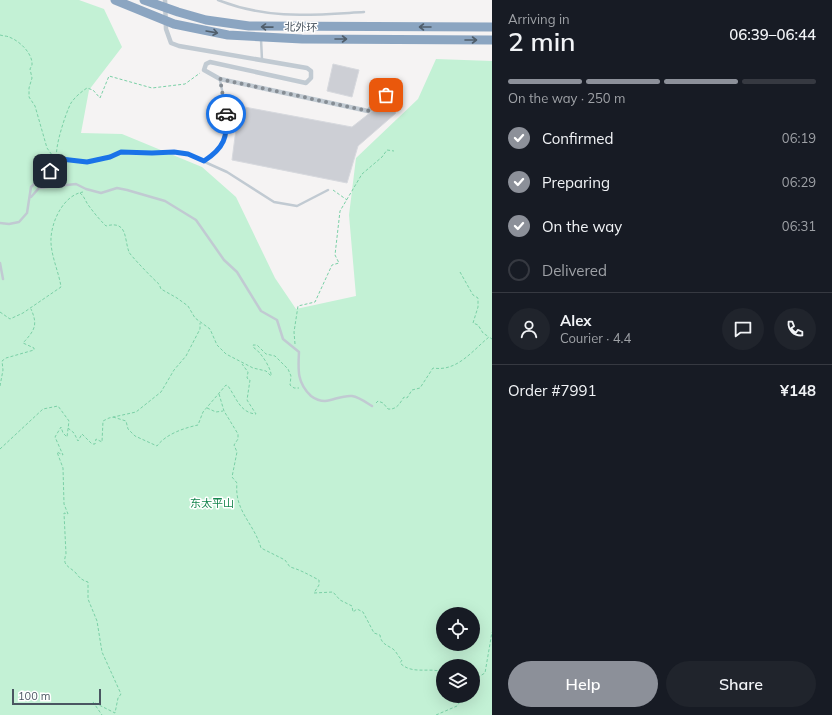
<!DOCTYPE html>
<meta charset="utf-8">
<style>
body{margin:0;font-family:Mulish,"Noto Sans SC",sans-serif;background:#20242c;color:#f1f3f6;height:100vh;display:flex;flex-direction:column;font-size:15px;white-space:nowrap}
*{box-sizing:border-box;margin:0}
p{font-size:13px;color:#9ea1a6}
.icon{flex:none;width:22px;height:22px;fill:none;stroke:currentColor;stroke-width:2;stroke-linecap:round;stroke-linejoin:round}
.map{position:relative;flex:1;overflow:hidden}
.sheet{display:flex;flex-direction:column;background:#171b24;width:340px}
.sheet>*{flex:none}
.tools{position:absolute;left:436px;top:607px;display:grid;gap:8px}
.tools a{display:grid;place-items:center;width:44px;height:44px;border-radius:50%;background:#171b24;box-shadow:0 4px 16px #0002;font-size:20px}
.scale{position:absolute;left:12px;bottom:10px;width:89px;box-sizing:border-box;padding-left:4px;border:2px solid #4a5661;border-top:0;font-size:11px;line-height:14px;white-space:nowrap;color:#4a5661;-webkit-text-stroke:3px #fff;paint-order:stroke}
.pin{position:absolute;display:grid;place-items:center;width:34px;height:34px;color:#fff;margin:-17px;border-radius:8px;box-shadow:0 2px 6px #0006}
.courier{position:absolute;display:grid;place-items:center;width:40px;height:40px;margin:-20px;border:3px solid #1a73e8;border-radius:50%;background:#fff;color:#222;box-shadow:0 1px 5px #0007}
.headline em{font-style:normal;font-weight:600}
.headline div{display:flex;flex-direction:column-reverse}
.headline{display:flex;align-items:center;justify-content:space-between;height:68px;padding:0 16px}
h1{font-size:26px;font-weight:600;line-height:30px}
.bar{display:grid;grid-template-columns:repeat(4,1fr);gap:6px 4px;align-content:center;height:48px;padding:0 16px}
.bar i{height:5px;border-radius:3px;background:#363941}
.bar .on{background:#8c9099}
.bar p{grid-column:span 4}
.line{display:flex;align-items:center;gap:10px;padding:0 16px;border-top:1px solid #363941}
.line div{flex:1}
.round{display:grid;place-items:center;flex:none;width:42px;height:42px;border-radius:21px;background:#20242c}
ol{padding:0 16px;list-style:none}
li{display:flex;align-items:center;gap:12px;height:44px}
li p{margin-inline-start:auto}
li .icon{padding:4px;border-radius:50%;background:#8c9099;color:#fff;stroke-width:4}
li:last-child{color:#9ea1a6}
li i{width:22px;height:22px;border:2px solid #363941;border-radius:50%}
.primary-button{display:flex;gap:8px;margin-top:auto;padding:8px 16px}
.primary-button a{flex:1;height:46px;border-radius:24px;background:#8c9099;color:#fff;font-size:16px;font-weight:600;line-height:46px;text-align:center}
.primary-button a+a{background:#20242c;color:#f1f3f6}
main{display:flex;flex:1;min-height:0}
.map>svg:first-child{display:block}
.green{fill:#c3f1d5;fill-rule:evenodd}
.building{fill:#cdcfd5;stroke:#d7d9de}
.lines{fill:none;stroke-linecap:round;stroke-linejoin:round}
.path{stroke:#7ad0a6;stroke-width:1;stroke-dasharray:3 2;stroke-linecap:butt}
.lane{stroke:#c1cad2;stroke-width:2.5}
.street{stroke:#c1cad2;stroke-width:4.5}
.highway{stroke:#8ba5c1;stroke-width:9}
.oneway{stroke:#505e6b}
.done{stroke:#868d94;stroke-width:4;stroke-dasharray:0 7.2}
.route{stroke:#1a73e8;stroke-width:5}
.labels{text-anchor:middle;stroke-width:3;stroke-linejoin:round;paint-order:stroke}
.street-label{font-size:11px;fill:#4a5661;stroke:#fff}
.park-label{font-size:11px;fill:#17864f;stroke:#fff}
</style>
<main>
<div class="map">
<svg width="492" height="715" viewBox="0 0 492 715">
<rect width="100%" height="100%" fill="#f5f3f3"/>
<path class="green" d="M0,0H79L104,9L122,47L89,90L81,133L122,134L202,167L236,197L275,278L296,309L356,296L349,215L356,158L418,99L436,59L492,61V715H0ZM443,614H473V644H443ZM443,666H473V696H443Z"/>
<g class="building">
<path d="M333,64L359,70L352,97L327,91Z"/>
<path d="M385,101L396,113L358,146L347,183L232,160L239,106L352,127Z"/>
</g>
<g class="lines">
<g class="path">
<path d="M0,35C3,36 7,36 9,37C20,41 33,54 32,65L30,69L32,78L29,88V97L35,106L47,148L52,155L56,157"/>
<path d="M57,157C54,149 66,112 71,103C75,97 81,92 87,88L93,90L100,98L109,76L152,88L185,84L200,73"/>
<path d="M333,190L347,200"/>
<path d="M80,193C85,197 85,201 89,206C94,213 100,220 106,226C128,220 124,239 129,252C129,254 156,282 159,284L161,289L177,298L188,306L195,318L210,329L217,345L226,354L253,368L266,371L271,376C272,369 260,351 254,348L253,345H257L266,354L275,356L288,369L291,376L290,385L294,388H299"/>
<path d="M460,272L473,295L478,298V307L473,323L478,325L483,333L489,337"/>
<path d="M0,312L10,319L23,313L61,287C59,272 50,254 51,238C52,220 64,195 83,192"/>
<path d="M295,344L294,332L298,306L315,302L332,265L339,263L335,255L340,211L362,174L382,157L387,150L394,151"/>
<path d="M0,386L3,370L2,361L6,358L34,350V348L23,343C35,330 38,325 31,309"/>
<path d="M219,394L224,411L238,434V439L234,445L237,452L232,477L237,483C234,511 254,523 261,548L285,560L290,567C301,570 309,575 319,580V585L314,593L333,592L340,600L352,606L353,612L357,609L363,612L374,633L380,635C381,644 387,645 393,649C397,652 398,657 402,660L400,663C412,675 428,667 443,672"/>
<path d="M376,403L378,401L383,403L388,409C397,410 400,403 404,397L407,398L412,390L420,388L433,368C457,372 472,351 489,337L492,339"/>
<path d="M207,408L216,412L223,411"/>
<path d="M113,417L126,421L128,429L135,436L157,446C166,434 184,428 198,425L203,412L226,385L228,386C236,397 240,413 256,414L247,400L250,380L247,378L248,372L242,364"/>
<path d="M68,428L74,433L78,441L82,434L92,444H95L96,439L102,442L103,421L109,418L136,412L161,392L174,370L186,356L200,329V323"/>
<path d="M0,449L43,409L58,406L69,421L67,437L63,433L61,427L55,437L63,455L57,452L63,468L64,504L68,514L64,513L66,554C62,565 68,566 75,572C79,577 81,580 88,582V599L97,621L102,652L121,694L118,698L115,713L93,702L102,715"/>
<path d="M473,680L485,673L492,632"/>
<path d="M436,715L457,706L464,696"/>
</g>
<g class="lane">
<path d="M218,0C269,20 311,15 364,12"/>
<path d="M261,39L262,60"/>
<path d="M204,161C237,140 226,112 220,80"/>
<path d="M31,197L39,188L76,184L86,189L101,193L117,188L127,190L165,201L196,220L224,260L237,272L261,311L277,320L283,339L299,352C298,370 297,383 311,396C315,399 319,401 325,401C334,400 343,395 352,396C359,397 367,403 372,406"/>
<path d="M0,223L9,224L19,222L27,213L31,187L61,159L87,162L110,157L121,152L152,153L174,152L187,154L227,172L274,202L297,206L328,190"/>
<path d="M0,263L3,279"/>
</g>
<path class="street" d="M165,0L166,29L171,43L179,46L307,68L311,71V78L306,83L210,62L206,64L204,70L220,79L368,111L386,95"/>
<g class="highway">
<path d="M115,0L174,24L228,35L302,39L492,40"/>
<path d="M144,0L178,12L206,20L249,26L492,27"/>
</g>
</g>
<defs><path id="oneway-shaft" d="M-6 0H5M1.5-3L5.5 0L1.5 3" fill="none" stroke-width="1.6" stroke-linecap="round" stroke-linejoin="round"/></defs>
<g class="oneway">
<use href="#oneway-shaft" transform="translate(267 27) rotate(-179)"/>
<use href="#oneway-shaft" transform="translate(425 27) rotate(-180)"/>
<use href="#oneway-shaft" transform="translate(212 32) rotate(10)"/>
<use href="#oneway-shaft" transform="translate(341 39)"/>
<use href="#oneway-shaft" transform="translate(471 40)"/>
</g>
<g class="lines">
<path class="done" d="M226,114L220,79L368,111L386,95"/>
<path class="route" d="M50,171L61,159L87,162L110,157L121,152L152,153L174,152L188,154L204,161C224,148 228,137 226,114"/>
</g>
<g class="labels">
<g class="street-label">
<text transform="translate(301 27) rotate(2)" y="4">北外环</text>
</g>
<g class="park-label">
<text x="212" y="507">东太平山</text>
</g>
</g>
</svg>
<div class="tools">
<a><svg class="icon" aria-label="locate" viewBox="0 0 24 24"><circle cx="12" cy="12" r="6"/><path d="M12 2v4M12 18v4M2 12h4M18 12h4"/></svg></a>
<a><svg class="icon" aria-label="layers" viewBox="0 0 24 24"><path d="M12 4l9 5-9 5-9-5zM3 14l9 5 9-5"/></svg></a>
</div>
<div class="scale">100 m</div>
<div class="pin" style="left:386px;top:95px;background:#ea580c"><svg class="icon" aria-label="bag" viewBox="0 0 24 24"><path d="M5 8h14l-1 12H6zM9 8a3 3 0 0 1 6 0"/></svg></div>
<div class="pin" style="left:50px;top:171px;background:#1f2937"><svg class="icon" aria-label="home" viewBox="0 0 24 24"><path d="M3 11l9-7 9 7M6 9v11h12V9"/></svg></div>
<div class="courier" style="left:226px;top:114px"><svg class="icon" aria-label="car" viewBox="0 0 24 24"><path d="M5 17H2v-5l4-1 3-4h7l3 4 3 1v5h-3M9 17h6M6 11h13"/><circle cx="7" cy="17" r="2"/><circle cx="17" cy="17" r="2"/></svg></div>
</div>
<section class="sheet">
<div class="headline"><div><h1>2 min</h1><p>Arriving in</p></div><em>06:39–06:44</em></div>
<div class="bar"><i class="on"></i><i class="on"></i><i class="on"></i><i></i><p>On the way · 250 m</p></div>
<ol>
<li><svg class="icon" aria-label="check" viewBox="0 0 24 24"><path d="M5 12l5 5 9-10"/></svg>Confirmed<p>06:19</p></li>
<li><svg class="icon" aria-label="check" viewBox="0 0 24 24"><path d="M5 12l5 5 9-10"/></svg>Preparing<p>06:29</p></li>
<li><svg class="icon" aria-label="check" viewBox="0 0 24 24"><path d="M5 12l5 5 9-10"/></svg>On the way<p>06:31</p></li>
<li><i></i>Delivered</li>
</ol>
<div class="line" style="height:72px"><a class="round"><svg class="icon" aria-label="person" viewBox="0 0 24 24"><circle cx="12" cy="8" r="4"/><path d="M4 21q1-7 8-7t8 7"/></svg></a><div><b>Alex</b><p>Courier · 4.4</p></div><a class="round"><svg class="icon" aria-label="chat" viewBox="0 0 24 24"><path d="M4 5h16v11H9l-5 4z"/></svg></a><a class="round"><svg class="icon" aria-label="phone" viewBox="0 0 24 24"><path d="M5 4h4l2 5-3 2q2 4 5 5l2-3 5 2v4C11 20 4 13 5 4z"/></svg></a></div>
<div class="line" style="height:52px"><div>Order #7991</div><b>¥148</b></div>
<div class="primary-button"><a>Help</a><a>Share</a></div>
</section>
</main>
